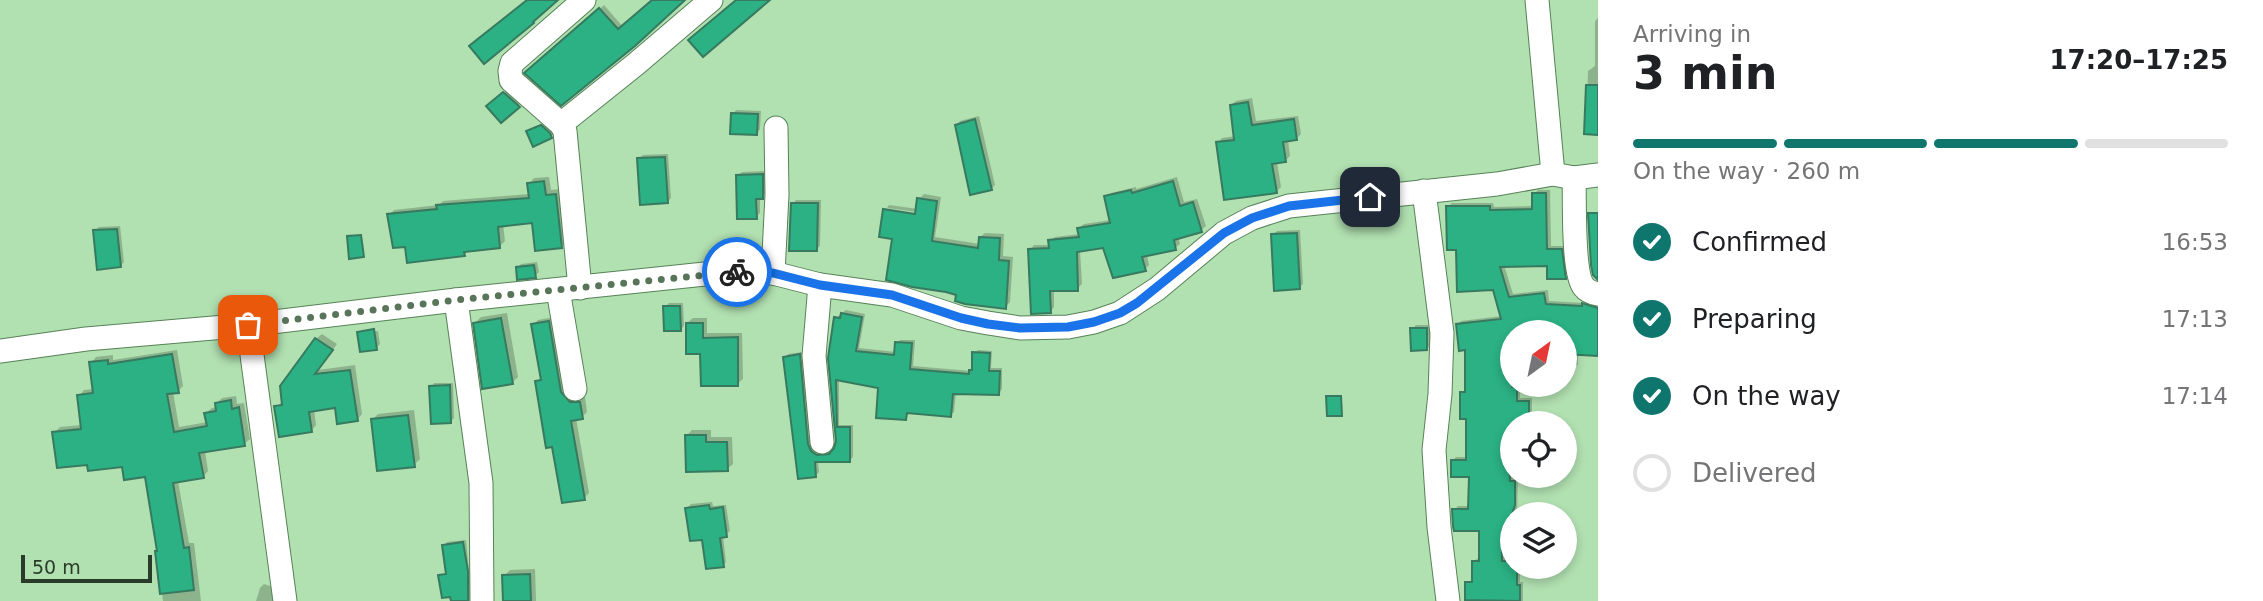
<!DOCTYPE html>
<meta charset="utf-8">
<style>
body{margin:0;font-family:"DejaVu Sans",sans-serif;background:#f2f2f2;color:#202124;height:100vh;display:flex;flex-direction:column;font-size:26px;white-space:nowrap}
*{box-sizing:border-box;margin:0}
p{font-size:23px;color:#757577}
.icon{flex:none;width:38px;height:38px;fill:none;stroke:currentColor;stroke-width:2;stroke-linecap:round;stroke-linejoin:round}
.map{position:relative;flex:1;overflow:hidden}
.side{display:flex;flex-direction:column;background:#fff;width:665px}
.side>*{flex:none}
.needle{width:46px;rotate:33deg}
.fabs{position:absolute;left:1500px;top:320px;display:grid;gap:14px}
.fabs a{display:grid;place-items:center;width:77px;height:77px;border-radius:50%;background:#fff;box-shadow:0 4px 10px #0003;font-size:35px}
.scale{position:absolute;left:21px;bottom:18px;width:131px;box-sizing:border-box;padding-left:7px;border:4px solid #293c29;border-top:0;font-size:19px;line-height:24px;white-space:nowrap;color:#293c29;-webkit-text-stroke:5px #b1e0b1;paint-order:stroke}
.pin{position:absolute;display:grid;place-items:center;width:60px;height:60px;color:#fff;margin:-30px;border-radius:14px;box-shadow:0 4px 10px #0006}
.courier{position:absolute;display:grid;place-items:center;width:70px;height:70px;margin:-35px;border:5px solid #1a73e8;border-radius:50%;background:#fff;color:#222;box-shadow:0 2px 9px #0007}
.overview em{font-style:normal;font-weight:600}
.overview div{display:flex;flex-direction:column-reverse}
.overview{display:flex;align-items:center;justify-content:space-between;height:119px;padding:0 35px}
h1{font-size:46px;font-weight:600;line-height:52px}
.bar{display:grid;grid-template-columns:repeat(4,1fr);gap:10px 7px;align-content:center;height:84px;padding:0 35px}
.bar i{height:9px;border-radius:5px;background:#e0e0e0}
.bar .on{background:#0f766e}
.bar p{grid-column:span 4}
ol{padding:0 35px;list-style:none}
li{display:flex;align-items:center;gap:21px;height:77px}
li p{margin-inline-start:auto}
li .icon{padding:7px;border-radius:50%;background:#0f766e;color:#fff;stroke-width:4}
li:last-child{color:#757577}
li i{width:38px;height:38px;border:4px solid #e0e0e0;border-radius:50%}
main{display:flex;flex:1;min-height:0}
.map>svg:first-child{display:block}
.shadow{fill:#0003}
.building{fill:#2bb183;stroke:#377a5f;stroke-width:2}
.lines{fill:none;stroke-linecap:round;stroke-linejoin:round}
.minor-casing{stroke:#568257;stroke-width:25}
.minor{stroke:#fff;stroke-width:23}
.done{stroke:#597559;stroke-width:7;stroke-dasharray:0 12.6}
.route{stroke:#1a73e8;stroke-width:9}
</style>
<main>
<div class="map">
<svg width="1598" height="601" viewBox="0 0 1598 601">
<rect width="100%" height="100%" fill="#b1e0b1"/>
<g class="shadow">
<path d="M653,0H682L531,69L604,5L623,27Z"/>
<path d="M1598,18V133H1586L1588,71L1595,66V21Z"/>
<path d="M508,89L522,102L501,121L489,106Z"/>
<path d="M1252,98L1256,121L1298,116L1301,134L1296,139L1288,140L1290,156L1285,161L1277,162L1281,187L1276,192L1218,143L1222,138L1236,136L1231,105L1236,101Z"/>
<path d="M736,110L761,111L760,129L757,133L733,114Z"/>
<path d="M979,116L995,185L991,189L957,125L960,121Z"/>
<path d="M545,122L554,133L551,137L528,131Z"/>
<path d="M668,154L671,198L667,202L639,159L643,155Z"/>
<path d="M766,171V194L760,197V213L756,217L738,175L742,172Z"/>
<path d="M549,177L551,190L561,189L567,242L561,247L533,221L503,224L505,241L499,247L469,250L464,255L407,245L389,215L394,210L439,205L443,201L530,194L529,184L534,178Z"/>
<path d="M1177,177L1184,202L1197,199L1206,226L1201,230L1178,237L1180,244L1175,248L1147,255L1149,265L1145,269L1104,246L1080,250L1082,284L1077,289L1054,290V307L1050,312L1030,250L1034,245H1050V241L1055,237L1080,234L1079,228L1084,224L1111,220L1106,197L1111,193L1136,187V189Z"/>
<path d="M1538,190H1550L1551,246H1565L1569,273L1565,277L1549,264L1504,265L1513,294L1548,290L1549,301L1584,303L1587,300L1598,304V354L1578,353V365L1571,368V374L1564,378V332H1512V385H1520V398H1532V418H1547V424H1512V476L1518,478L1517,514H1512V529H1505L1506,557L1512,558V567H1520V582H1523V601H1499V599L1466,583L1474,579V561L1480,557L1481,529L1454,510L1458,506H1470V475L1452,461L1456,457H1468V417L1462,393L1466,389V348L1458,325L1461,321L1502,316L1494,289L1457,248L1448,207L1452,203H1493L1494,207L1534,206V194Z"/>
<path d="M924,194L941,197L935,237L980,244V237L985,233L1004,234L1003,256L1013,257L1010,302L1005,307L958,294L894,238L885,210L886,208V211L924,216V213L887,208L889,205L918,209L919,199Z"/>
<path d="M796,200H821L820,246L816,249L792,204Z"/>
<path d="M120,226L124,262L120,266L95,231L99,227Z"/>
<path d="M1300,230L1303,284L1299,288L1273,235L1277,231Z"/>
<path d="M537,262L539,272L535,276L518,267L521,264Z"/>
<path d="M669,303H683L684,326L680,330L665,307Z"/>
<path d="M846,310L865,314L859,348L896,352L897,343L900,340H915L913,366L971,371L973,369L974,353L978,350L992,351L991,368H1002V389L999,393L956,392L954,412L950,415L909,411L906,418L880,386L839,379V425H853V457L850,460L818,461L819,472L815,476L785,358L788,354L803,352L821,452L834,451L838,441L830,358L836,318Z"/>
<path d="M507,313L518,377L512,383L475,323L481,317Z"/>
<path d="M554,317L575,398L585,397L587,412L582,417L576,418L589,493L584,498L553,445L537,382L542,377L533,325L538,320Z"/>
<path d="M693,318H707V333H742L743,379L737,384L687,323Z"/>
<path d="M1416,325H1430V345L1427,349L1412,329Z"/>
<path d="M360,331V333L378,331L380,344L376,348L359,332Z"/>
<path d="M322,334L337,344L318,370L355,365L362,414L357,420L337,406L314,409L316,425L311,431L276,407L284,401L316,339Z"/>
<path d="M177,350L183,386L178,391L173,392L179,427L208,422L206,413L212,408L217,407V403L222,398L236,396L237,404L244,403L250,439L244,444L205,451L208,471L203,477L178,481L189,543H194L201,601H163L157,552L159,550L147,476L123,465L89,463L54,433L60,427L82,425L79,396L84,390L94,389L91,363L96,357L113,355V360Z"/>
<path d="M434,383H453L454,418L450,422L431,387Z"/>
<path d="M414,410L420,459L414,465L372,420L378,414Z"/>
<path d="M692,430H711V437H732L733,464L727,469L686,436Z"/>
<path d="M712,502L713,506L726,505L730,531L723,536L726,562L723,565L687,508L691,504Z"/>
<path d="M466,540L472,601H453L452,595L440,576L448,572L444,546L447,542Z"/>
<path d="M535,569L536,601H505L504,576L510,570Z"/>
<path d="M264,584L273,587L275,601H256L260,588Z"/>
</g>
<g class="building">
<path d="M527,0H558L533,22L534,23L484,64L469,46Z"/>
<path d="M652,0H685L635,46L561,106L524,73L599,8L618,29Z"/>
<path d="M736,0H770L703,57L688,40Z"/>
<path d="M1586,85H1598V135L1584,134Z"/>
<path d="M503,92L520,107L501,123L486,106Z"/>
<path d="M1248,102L1252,125L1294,119L1297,140L1283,142L1286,162L1272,164L1277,193L1224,200L1216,142L1234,140L1230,105Z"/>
<path d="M731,113L758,114L757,135L730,134Z"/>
<path d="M975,119L992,190L970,195L955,125Z"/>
<path d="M541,125L550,133L552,138L533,147L526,131Z"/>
<path d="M665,157L668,203L640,205L637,158Z"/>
<path d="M763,174V199H756L757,219H737L736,175Z"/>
<path d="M544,181L546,195L556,194L562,248L535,251L532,223L498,227L500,248L464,252L465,256L407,263L405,247L393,248L387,214L437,209L436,205L529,198L527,183Z"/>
<path d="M1173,181L1180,206L1193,202L1202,232L1174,240L1176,250L1142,257L1146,271L1113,278L1103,248L1077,252L1078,291H1050L1051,313L1031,314L1028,249L1049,248L1048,240L1079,237L1077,228L1110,223L1104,196L1131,190L1132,193Z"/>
<path d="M1532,193H1546L1547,249H1562L1566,279H1547V266L1500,267L1509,297L1544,293L1546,304L1582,306V303L1598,308V356L1564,354V332H1512V387H1517V401H1529V424H1512V437H1509L1510,481H1515V505L1512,514V531H1502V561H1512V567H1517V585H1520V601L1465,600V582H1472V561H1479V531H1454L1453,526L1452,509H1468L1469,477H1451V460H1466V419H1460V392H1465V350L1459,351L1456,324L1501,319L1493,290L1457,292L1456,250H1447L1446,206H1490V210L1532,209Z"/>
<path d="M917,198L937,201L932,241L978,248L979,237L1000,238L999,260L1009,261L1006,309L965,304L955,301L956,295L946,292L912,287L886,280L892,239L879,237L883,209L915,214Z"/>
<path d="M791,203H818L817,251H789Z"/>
<path d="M1588,213H1598V280L1593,275L1591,265Z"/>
<path d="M117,229L121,267L97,270L93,230Z"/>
<path d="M1297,233L1300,289L1274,291L1271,234Z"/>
<path d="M361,235L364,257L349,259L347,236Z"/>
<path d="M534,265L536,278L517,280L516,267Z"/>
<path d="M663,306H680L681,331H664Z"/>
<path d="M841,313L862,317L856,351L894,355L895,342L912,343L910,369L969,374V370H972V352L990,353L989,371H1000L999,395L953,394L951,417L907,413L906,420L876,418L878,388L836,380L837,427H850V462H815L816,477L798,479L783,357L800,354L808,444L811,451L817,455L829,454L834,448L836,441L828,358L834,317L840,318Z"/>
<path d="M501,318L513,384L482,389L473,323Z"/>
<path d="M549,321L561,392L570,402H580L583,419L571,421L585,500L562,503L552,447L546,448L535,381L541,380L531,324Z"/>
<path d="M686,323H703V338L738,337V386H701L700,354H686Z"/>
<path d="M1410,328H1427V350L1411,351Z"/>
<path d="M374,329L377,350L360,352L357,332Z"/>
<path d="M315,338L333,350L315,374L350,370L358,421L337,424L335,408L309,412L312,432L279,437L274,406L282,405L280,386Z"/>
<path d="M172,354L179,393L167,394L174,432L207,426L204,413L216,411L215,403L231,400L232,409L239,407L245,446L199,453L204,478L173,483L184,548L189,547L194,590L160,594L155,551H157L145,477L124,480L122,467L88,471L87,465L57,468L52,432L81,429L77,395L93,393L89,362L108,360V364Z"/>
<path d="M450,385L451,423L431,424L429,386Z"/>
<path d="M1326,396H1341L1342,416H1327Z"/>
<path d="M408,415L415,467L377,471L371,419Z"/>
<path d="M685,435H706V442H727L728,471L686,472Z"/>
<path d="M709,505L710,509L723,507L727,537L720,538L724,567L706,569L702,540L690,541L685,508Z"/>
<path d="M463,542L468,571V601H451L450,597L442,598L438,575L446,574L442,545Z"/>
<path d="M530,574L531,601H503L502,575Z"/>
</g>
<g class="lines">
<g class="minor-casing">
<g id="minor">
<path d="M1537,0L1553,174"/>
<path d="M561,124L636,64L711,0"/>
<path d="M1574,178C1575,199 1572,273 1584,287C1587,291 1593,293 1598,294"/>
<path d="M1424,191L1442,333L1440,394L1434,450L1439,527L1448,601"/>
<path d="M773,273L777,195L776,128"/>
<path d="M820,285L814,356L822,442"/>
<path d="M580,288L565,131L561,124L511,80L510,71L512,63L584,0"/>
<path d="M558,290L575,389"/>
<path d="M456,300L481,483L482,601"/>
<path d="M248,325L285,601"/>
<path d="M0,351L86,339L248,325L456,300L724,272L773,273L820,285L892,295L961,318L988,323L1020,328L1068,327L1094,322L1120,313L1157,289L1224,233L1252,218L1289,206L1497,184L1553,174L1574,178L1598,175"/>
</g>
</g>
<use href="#minor" class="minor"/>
</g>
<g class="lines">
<path class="done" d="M248,325L456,300L737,272"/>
<path class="route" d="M737,272L773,273L820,285L892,295L961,318L988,324L1020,328L1068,327L1094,322L1120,313L1137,303L1224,233L1252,218L1289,206L1370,197"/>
</g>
</svg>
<div class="fabs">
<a><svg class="needle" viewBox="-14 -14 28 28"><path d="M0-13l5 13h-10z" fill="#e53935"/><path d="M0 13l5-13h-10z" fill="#757577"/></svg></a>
<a><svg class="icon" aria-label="locate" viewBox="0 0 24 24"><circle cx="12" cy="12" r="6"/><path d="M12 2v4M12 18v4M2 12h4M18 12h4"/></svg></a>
<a><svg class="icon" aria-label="layers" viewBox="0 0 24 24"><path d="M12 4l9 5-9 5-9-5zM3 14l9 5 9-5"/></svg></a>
</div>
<div class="scale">50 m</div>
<div class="pin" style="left:248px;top:325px;background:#ea580c"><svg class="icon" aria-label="bag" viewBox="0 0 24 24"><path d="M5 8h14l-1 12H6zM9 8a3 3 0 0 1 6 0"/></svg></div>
<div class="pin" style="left:1370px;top:197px;background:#1f2937"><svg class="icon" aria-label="home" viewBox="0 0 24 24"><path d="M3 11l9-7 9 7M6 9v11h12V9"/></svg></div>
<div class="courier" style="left:737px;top:272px"><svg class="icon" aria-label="bike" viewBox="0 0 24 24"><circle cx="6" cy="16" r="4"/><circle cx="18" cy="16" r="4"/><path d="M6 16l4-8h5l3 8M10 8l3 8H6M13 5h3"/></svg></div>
</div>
<section class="side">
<div class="overview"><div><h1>3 min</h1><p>Arriving in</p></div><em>17:20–17:25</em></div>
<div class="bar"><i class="on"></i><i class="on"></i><i class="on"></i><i></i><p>On the way · 260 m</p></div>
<ol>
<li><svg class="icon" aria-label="check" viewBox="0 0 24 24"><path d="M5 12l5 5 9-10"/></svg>Confirmed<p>16:53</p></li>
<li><svg class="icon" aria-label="check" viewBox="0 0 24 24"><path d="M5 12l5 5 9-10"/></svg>Preparing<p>17:13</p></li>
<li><svg class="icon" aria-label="check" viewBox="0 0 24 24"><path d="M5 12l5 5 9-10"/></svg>On the way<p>17:14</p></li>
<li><i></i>Delivered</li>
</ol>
</section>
</main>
